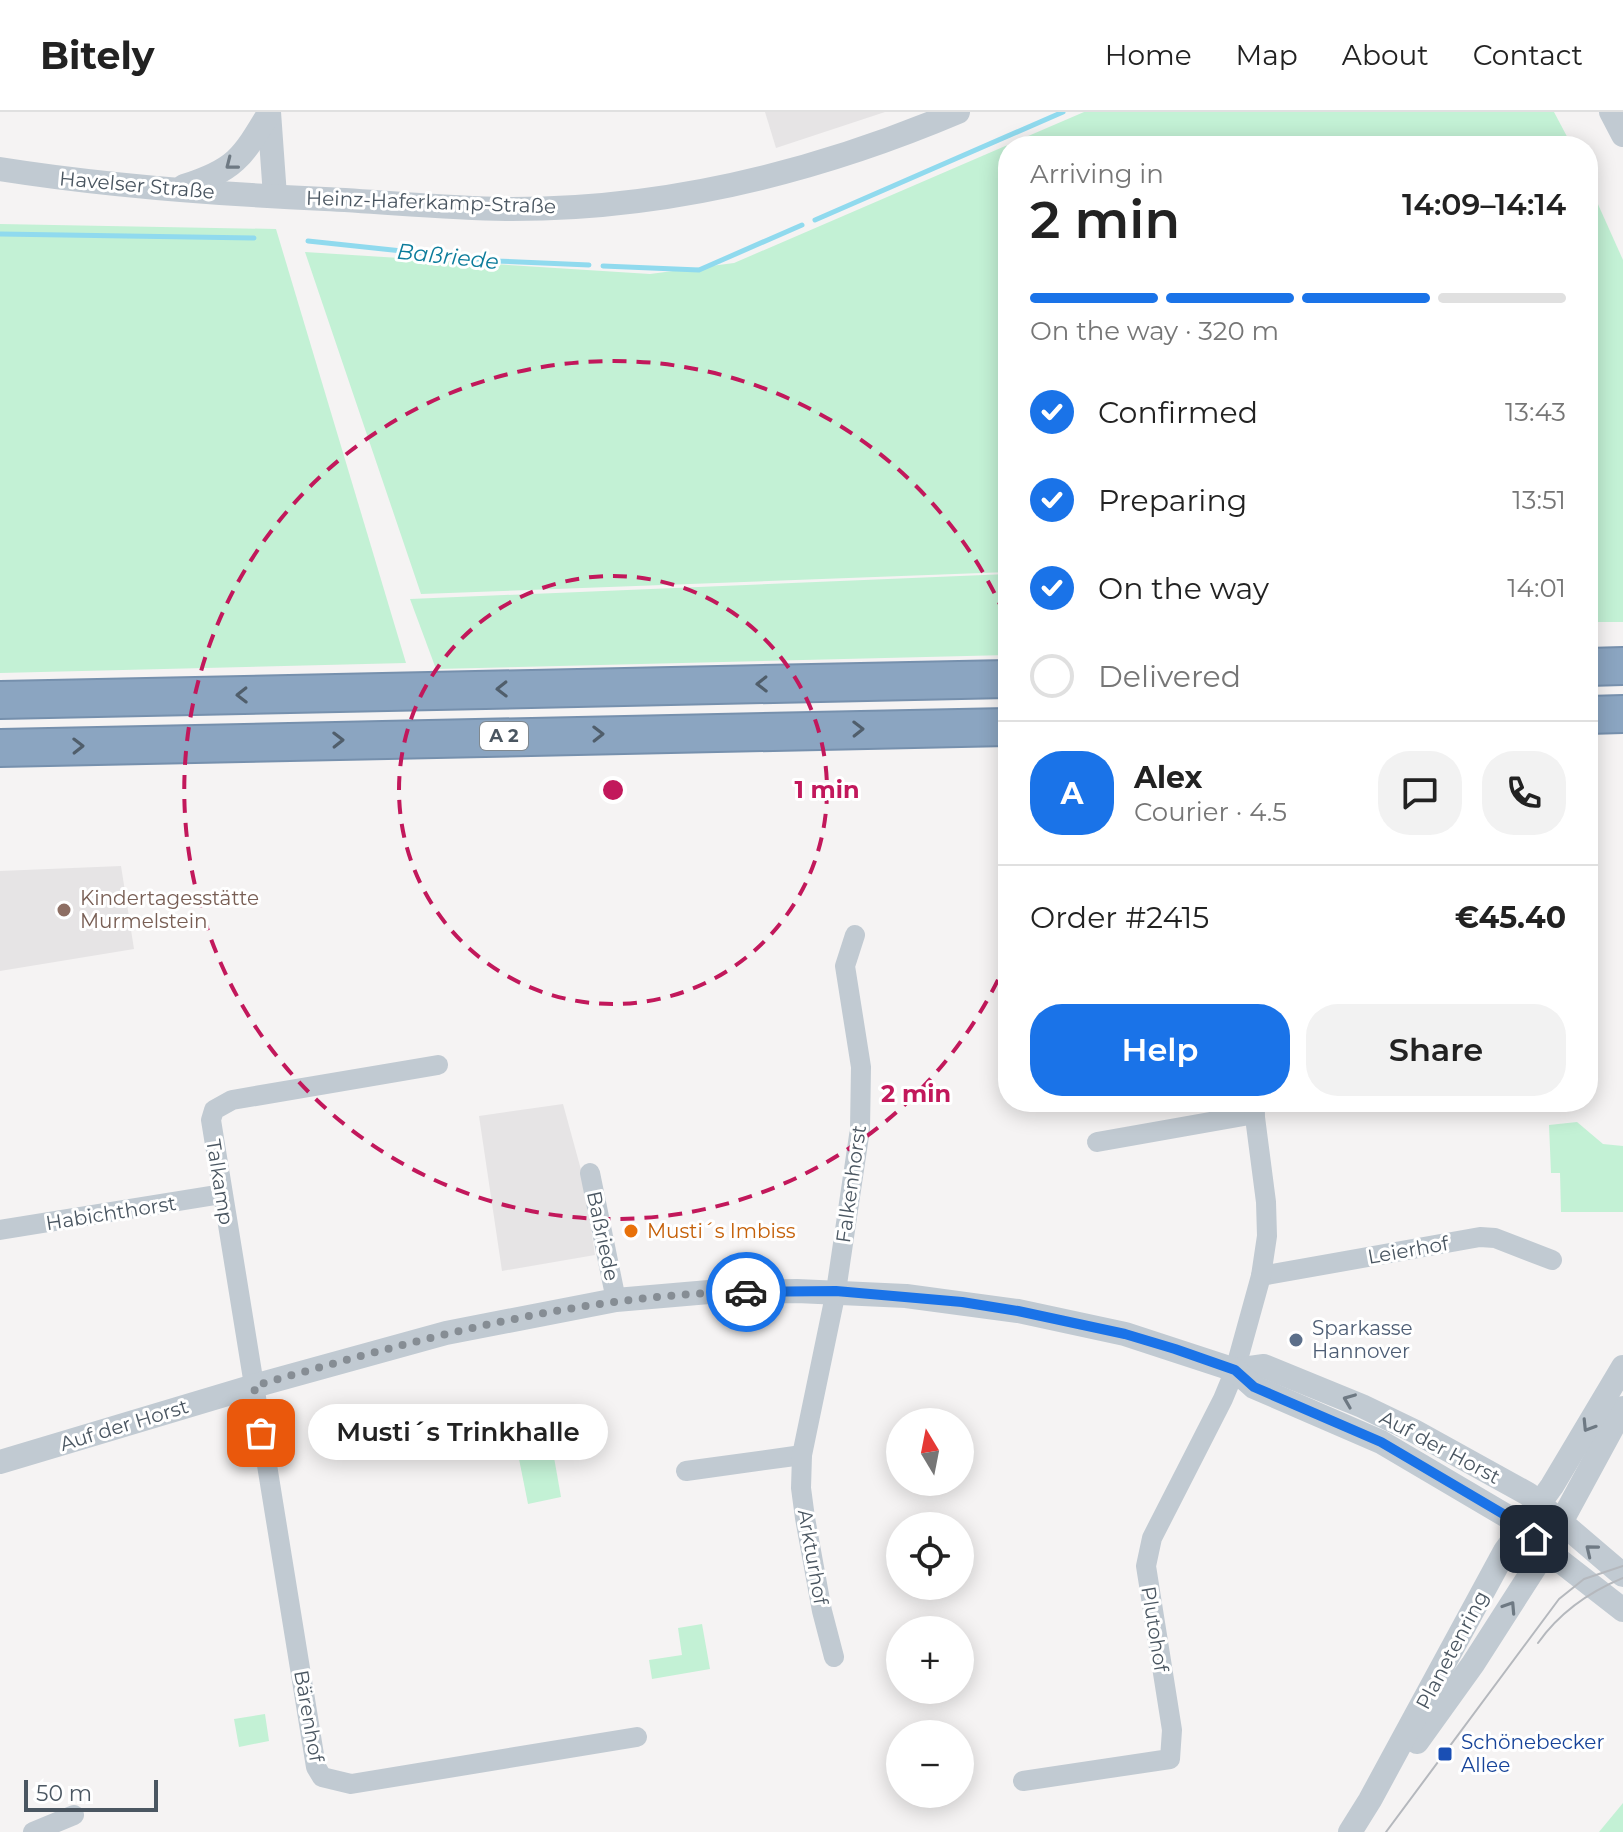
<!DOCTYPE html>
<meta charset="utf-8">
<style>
body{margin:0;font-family:Montserrat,sans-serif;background:#f2f2f2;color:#222;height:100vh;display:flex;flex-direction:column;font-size:30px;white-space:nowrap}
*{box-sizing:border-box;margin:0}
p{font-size:26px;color:#767676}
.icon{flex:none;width:44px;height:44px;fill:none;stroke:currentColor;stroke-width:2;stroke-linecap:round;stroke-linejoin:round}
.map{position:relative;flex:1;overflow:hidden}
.sheet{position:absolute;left:998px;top:24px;width:600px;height:976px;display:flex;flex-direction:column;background:#fff;border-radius:32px;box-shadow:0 4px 20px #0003}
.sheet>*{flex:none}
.needle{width:52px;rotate:350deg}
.fabs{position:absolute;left:886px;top:1296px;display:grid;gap:16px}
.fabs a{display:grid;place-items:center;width:88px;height:88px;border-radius:50%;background:#fff;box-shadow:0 4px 20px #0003;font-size:40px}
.scale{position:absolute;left:24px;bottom:20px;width:134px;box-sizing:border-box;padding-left:8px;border:4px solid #4a5661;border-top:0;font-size:22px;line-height:28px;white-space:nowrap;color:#4a5661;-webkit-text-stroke:6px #fff;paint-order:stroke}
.pin{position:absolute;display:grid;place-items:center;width:68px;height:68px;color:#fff;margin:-34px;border-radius:16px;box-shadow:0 4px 12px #0006}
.courier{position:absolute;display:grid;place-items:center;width:80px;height:80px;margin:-40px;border:6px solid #1a73e8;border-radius:50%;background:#fff;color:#222;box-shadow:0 2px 10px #0007}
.bubble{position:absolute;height:56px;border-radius:28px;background:#fff;box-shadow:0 4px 20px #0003;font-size:26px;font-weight:600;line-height:56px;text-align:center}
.headline em{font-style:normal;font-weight:600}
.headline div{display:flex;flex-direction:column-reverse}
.headline{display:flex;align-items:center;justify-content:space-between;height:136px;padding:0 32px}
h1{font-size:52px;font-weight:600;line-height:60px}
.bar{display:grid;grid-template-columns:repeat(4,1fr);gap:12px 8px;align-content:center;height:96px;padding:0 32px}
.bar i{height:10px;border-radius:6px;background:#e0e0e0}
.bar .active{background:#1a73e8}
.bar p{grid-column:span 4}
.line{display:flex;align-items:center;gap:20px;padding:0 32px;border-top:2px solid #e0e0e0}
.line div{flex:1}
.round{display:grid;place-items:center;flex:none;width:84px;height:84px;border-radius:32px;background:#f2f2f2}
ol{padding:0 32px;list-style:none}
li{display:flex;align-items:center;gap:24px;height:88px}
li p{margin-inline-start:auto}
li .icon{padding:8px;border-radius:50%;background:#1a73e8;color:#fff;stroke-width:4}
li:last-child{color:#767676}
li i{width:44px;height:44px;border:4px solid #e0e0e0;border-radius:50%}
.action{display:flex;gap:16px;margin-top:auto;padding:16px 32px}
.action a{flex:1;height:92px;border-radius:32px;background:#1a73e8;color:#fff;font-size:32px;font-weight:600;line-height:92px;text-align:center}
.action a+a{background:#f2f2f2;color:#222}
header{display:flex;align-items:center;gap:48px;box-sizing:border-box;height:112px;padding:0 40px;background:#fff;border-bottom:2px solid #e0e0e0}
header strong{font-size:38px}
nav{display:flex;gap:44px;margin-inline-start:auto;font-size:28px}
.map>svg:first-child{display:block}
.education{fill:#e6e4e5}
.green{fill:#c3f1d5}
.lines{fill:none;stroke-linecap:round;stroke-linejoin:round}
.stream{stroke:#90daee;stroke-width:5}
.motorway-casing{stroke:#7690ad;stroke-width:40}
.minor{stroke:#c1cad2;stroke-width:20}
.tertiary{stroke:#c1cad2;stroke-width:24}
.motorway{stroke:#8ba5c1;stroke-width:36}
.tram{stroke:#b5b8bd;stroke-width:2}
.oneway{stroke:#6e7983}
.oneway2{stroke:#505e6b}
.done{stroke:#868d94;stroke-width:8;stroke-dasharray:0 14.4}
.route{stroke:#1a73e8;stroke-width:10}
.ring{fill:none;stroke:#c2185b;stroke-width:4;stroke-dasharray:14 10}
.education-dot{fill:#8d6e63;stroke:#fff;stroke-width:3}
.food-dot{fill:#e8710a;stroke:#fff;stroke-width:3}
.service-dot{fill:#5c6f8a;stroke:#fff;stroke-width:3}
.transit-dot{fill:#1a4fb4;stroke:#fff;stroke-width:3}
.labels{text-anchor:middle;stroke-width:6;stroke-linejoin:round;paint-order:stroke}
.shield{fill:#fff;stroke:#808990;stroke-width:2}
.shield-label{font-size:18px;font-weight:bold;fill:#4a5661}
.street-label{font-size:20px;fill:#4a5661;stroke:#fff}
.education-label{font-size:20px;fill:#785e54;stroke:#fff;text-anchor:start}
.food-label{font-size:20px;fill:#c56008;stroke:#fff;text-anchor:start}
.service-label{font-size:20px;fill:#4e5e75;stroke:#fff;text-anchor:start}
.transit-label{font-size:20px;fill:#164399;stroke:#fff;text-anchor:start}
.water-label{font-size:22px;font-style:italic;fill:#0c7c9b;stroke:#fff}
.centre{fill:#c2185b;stroke:#fff;stroke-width:4}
.ring-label{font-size:24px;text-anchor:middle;font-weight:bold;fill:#c2185b;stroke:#fff;stroke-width:6;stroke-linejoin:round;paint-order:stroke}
</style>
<header>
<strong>Bitely</strong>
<nav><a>Home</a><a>Map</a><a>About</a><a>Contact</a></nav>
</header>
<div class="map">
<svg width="1623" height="1720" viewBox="0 0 1623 1720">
<rect width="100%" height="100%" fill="#f5f3f3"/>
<g class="education">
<path d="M765,0H885L776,36Z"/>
<path d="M121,754L134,837L0,859V759Z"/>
<path d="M563,992L583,1065L595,1143L502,1159L479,1004Z"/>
</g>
<g class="green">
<path d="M1084,0H1554L1572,34H1008V460L421,482L305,140L650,162L734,151Z"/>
<path d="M1588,70L1623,148V510H1588Z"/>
<path d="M0,112L276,117L406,551L0,561Z"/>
<path d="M1008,462V543L436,557L410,487Z"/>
<path d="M1577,1010L1603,1032L1623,1034V1100H1561L1560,1061H1551L1549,1013Z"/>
<path d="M546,1300L561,1385L528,1392L511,1307Z"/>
<path d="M702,1512L710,1557L652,1567L649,1548L682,1543L678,1516Z"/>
<path d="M265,1602L269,1629L239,1635L234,1607Z"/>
<path d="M1623,1691V1720H1599Z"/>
</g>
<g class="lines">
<g class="stream">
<path d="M815,108L1063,0"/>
<path d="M0,122L254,126"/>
<path d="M308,129L496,149L589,153"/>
<path d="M603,154L699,158L802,113"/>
</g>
<g class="motorway-casing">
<g id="motorway">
<path d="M1588,555L1623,554"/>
<path d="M0,588L1008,567"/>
<path d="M1588,603L1623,602"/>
<path d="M0,636L1008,615"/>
</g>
</g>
<g class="minor">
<path d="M438,953L232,988L214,998L211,1008L316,1655L322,1665L351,1672L637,1625"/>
<path d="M1097,1030L1255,1002"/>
<path d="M590,1061L616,1188"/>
<path d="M0,1118L222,1082"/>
<path d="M1261,1164L1480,1125L1495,1126L1552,1148"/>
<path d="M686,1359L802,1343"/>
<path d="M834,1545L822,1499L805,1406L801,1376L802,1343L836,1179L860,1017L861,955L845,854L855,823"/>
<path d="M1023,1669L1170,1647L1172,1618L1146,1454L1152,1426L1223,1287L1235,1258L1261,1164L1267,1124L1266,1090L1253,990"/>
<path d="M33,1720L74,1703"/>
</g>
<g class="tertiary">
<path d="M269,0L275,84"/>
<path d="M1611,0L1623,23"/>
<path d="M0,57C107,74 216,82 325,87C385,90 446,96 506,97C663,98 814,61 958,0"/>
<path d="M184,74C235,58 242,46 269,1"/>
<path d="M1235,1258L1264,1254L1362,1294L1414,1319L1528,1382L1623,1463"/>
<path d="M0,1350L254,1274L446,1221L616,1188L709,1180L797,1179L906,1184L1018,1199L1125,1222L1235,1258L1254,1275L1381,1330L1510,1406L1546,1438L1623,1498"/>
<path d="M1417,1630L1473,1552L1546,1438L1623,1296"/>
<path d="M1350,1720L1370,1688L1505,1439L1552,1374L1623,1255"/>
</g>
<use href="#motorway" class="motorway"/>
<g class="tram">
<path d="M1538,1531C1560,1500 1589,1480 1623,1466"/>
<path d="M1386,1720L1559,1487L1584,1467L1623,1454"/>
</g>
</g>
<defs><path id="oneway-chevron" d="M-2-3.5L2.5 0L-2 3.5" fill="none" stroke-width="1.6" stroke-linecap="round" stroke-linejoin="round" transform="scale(2)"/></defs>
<g class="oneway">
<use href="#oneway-chevron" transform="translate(231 52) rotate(142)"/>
<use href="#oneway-chevron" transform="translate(1349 1288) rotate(-158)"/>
<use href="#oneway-chevron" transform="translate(1588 1314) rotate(122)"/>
<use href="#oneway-chevron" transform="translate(1591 1438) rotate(-141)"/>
<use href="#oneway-chevron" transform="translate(1510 1495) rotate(-57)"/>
</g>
<g class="oneway2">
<use href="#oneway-chevron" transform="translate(762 572) rotate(179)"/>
<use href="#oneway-chevron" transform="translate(502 577) rotate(179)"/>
<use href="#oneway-chevron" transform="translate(242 583) rotate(179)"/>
<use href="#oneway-chevron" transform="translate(858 617) rotate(-1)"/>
<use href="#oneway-chevron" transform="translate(598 622) rotate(-1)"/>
<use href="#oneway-chevron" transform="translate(338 628) rotate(-1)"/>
<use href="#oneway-chevron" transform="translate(78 634) rotate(-1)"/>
</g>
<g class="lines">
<path class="done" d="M261,1321L254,1274C415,1228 578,1182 746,1180"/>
<path class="route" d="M746,1180L836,1179L962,1190L1018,1199L1125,1222L1175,1237L1235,1258L1254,1275L1381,1330L1510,1406L1534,1427"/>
</g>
<g class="ring">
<circle cx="613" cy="678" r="214"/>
<path d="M1008 846A429 429 0 1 1 1008 510"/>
</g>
<circle class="education-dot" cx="64" cy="798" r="8"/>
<circle class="food-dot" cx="631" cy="1119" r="8"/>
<circle class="service-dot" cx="1296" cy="1228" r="8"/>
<rect class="transit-dot" x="1437" y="1634" width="16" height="16" rx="4"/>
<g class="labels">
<rect class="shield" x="480" y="610" width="48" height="28" rx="6"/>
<g class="shield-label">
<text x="504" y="630">A 2</text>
</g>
<g class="street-label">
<text transform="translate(137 73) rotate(5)" y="7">Havelser Straße</text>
<text transform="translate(431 90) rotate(2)" y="7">Heinz-Haferkamp-Straße</text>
<text transform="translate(220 1070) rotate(81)" y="7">Talkamp</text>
<text transform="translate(851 1072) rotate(-82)" y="7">Falkenhorst</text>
<text transform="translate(111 1101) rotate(-9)" y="7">Habichthorst</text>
<text transform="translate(603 1124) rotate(78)" y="7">Baßriede</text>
<text transform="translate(1408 1138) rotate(-10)" y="7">Leierhof</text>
<text transform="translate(124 1313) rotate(-17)" y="7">Auf der Horst</text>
<text transform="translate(1440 1335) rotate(28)" y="7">Auf der Horst</text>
<text transform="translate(813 1445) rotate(80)" y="7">Arkturhof</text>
<text transform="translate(1155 1517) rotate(81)" y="7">Plutohof</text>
<text transform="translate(1452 1538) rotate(-62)" y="7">Planetenring</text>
<text transform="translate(309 1604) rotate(80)" y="7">Bärenhof</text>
</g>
<g class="education-label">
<text x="80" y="793">Kindertagesstätte<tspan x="80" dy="23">Murmelstein</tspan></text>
</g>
<g class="food-label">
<text x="647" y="1126">Musti´s Imbiss</text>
</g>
<g class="service-label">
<text x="1312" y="1223">Sparkasse<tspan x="1312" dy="23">Hannover</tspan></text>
</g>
<g class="transit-label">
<text x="1461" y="1637">Schönebecker<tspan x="1461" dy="23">Allee</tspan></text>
</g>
<g class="water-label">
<text transform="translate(448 144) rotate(6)" y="8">Baßriede</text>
</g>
</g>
<circle cx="613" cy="678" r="12" class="centre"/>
<g class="ring-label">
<text x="827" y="686">1 min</text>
<text x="916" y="990">2 min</text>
</g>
</svg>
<div class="fabs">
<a><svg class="needle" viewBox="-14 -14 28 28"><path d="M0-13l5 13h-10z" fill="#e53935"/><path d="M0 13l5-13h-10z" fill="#767676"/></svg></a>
<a><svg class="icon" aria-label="locate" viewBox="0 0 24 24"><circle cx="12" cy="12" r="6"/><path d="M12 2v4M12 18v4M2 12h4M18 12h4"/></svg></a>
<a>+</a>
<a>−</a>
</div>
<div class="scale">50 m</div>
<div class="pin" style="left:261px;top:1321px;background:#ea580c"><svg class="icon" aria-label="bag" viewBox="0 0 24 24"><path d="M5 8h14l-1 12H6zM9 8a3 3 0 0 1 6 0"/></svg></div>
<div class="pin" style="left:1534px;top:1427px;background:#1f2937"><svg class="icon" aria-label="home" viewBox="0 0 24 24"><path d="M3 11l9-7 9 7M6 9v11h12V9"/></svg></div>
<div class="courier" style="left:746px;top:1180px"><svg class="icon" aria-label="car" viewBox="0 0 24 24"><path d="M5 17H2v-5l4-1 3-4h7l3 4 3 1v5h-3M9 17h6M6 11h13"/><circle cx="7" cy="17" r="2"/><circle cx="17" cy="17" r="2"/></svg></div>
<div class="bubble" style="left:308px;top:1292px;width:300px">Musti´s Trinkhalle</div>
<section class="sheet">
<div class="headline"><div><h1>2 min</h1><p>Arriving in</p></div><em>14:09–14:14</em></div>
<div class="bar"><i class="active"></i><i class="active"></i><i class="active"></i><i></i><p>On the way · 320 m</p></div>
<ol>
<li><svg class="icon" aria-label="check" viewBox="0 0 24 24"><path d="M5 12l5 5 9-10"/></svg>Confirmed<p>13:43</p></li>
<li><svg class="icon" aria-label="check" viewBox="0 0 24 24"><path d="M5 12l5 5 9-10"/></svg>Preparing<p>13:51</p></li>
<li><svg class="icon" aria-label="check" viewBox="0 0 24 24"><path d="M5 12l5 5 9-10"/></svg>On the way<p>14:01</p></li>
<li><i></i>Delivered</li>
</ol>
<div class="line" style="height:144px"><b class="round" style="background:#1a73e8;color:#fff">A</b><div><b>Alex</b><p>Courier · 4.5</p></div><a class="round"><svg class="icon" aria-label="chat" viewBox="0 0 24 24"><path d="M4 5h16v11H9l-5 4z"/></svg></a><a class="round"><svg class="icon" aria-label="phone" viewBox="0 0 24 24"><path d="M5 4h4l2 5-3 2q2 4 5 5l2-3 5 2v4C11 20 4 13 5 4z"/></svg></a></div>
<div class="line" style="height:104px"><div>Order #2415</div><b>€45.40</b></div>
<div class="action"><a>Help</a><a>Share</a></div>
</section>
</div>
